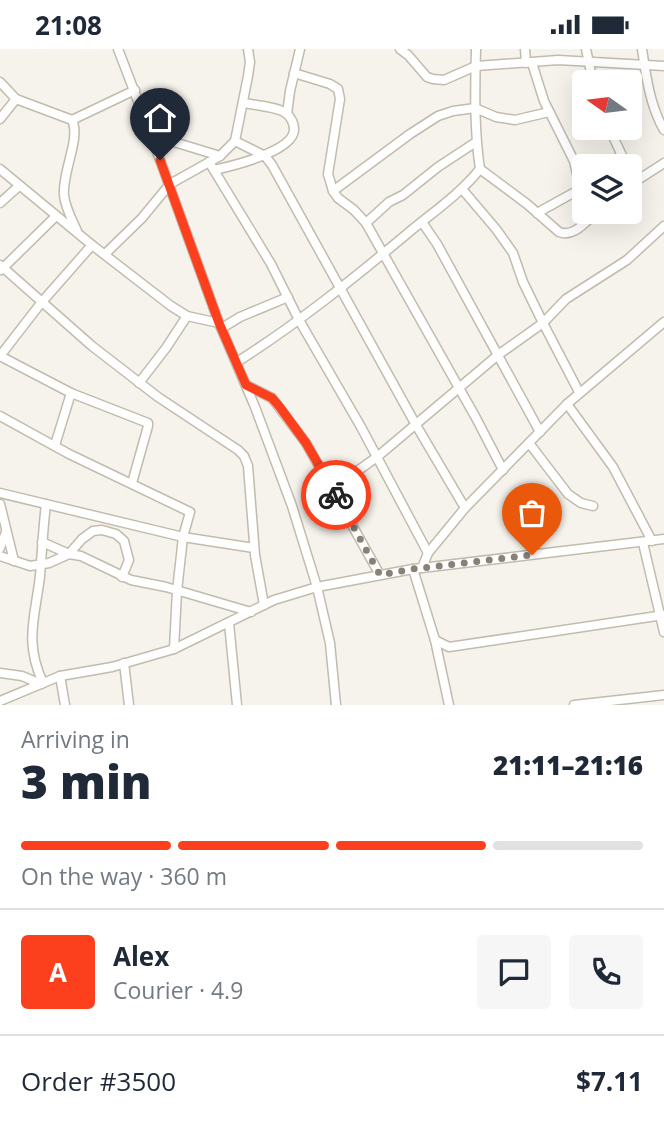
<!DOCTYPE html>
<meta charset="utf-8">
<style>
body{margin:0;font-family:"Open Sans",sans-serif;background:#f6f6f7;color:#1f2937;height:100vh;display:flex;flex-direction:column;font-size:26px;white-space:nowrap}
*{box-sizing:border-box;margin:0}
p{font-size:23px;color:#747a83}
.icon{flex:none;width:38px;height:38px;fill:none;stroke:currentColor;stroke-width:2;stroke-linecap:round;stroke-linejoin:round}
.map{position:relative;height:656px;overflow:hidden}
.sheet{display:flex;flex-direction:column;background:#fff;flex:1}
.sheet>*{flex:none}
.needle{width:46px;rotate:284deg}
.buttons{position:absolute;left:572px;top:21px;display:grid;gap:14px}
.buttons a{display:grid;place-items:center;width:70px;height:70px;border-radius:7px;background:#fff;box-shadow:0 7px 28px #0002;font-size:35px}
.pin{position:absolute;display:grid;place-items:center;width:60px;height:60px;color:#fff;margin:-72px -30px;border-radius:50% 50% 50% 0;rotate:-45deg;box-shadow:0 0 7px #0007}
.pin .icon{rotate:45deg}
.courier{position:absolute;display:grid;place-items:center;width:70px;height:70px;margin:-35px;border:5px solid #fc3f1d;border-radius:50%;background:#fff;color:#222;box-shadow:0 2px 9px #0007}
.summary em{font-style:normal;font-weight:800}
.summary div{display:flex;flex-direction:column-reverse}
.summary{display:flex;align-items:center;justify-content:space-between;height:119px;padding:0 21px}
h1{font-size:46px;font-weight:800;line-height:52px}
.bar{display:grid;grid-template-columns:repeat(4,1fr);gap:10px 7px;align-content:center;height:84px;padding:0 21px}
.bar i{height:9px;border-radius:5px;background:#e0e1e3}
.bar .selected{background:#fc3f1d}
.bar p{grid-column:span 4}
.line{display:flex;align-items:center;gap:18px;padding:0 21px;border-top:2px solid #e0e1e3}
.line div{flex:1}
.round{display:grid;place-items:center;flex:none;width:74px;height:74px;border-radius:7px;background:#f6f6f7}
.status{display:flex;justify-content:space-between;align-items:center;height:49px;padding:0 35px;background:#fff;direction:ltr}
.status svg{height:19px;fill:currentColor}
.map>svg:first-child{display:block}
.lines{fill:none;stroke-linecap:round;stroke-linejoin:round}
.minor-casing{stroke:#c2bbae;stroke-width:11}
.minor{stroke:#fff;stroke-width:8}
.done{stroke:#878178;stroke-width:7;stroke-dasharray:0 12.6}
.route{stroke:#fc3f1d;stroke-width:9}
</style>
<div class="status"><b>21:08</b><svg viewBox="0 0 49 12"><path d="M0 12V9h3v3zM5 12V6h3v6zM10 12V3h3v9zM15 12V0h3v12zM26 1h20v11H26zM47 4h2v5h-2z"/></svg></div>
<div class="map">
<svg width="664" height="656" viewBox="0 0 664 656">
<rect width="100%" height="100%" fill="#f6f3ec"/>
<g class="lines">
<g class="minor-casing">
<g id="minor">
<path d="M118,0L151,86L219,274L255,358L292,457L317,538L330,594L336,656"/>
<path d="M400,0L408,6L427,28L433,30L444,31L476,17L558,11L664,17"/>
<path d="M476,0C475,40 474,80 480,120L527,155L559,183C574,189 586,172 597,163"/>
<path d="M525,0L526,14"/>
<path d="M586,0L593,33"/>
<path d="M642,0C646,27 650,57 664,81"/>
<path d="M532,14L544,52L574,112L577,125L584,137"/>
<path d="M294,24L330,35L338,40L340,50L328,125L333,142L338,149L354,161L366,174L476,369L503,421"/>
<path d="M0,33L16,50"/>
<path d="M287,65L290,42L300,0"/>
<path d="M0,70L16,50L72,71L135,41"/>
<path d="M72,71C81,89 62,123 64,146C65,158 72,171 77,182"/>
<path d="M609,79L627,117"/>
<path d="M151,86L220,107"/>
<path d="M235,92L265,107L272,116L416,376L465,459"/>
<path d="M209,113L271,215L299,271L361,378L428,504"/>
<path d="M608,117L621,106"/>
<path d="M0,120L92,196L171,257L187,267L219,274"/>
<path d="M214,121C232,117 295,102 294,80C294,75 291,68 287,65C280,58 254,56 244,54"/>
<path d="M630,136L664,114"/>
<path d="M462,140L496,180L513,204L523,233L543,274L579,343"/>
<path d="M333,142L410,85L438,67L453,62L475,59L496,68L515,71L549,63"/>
<path d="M0,154L19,137"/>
<path d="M537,164L584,138"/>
<path d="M422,173L437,195L540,383"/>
<path d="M366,174L389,153L403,146L438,118L476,93"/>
<path d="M105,205L142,169L170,135L220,107L235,92L248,27L250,13L248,0"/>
<path d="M0,216L92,297L158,348L238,401L244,407L248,417L255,506L264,556"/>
<path d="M1,221L56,167"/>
<path d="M222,279L240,268L288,248"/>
<path d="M0,307L71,344L148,374V377L132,434"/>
<path d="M0,307L41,254L92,196"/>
<path d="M237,313C297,275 353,230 408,184C432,164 460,145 480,120"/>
<path d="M139,334L166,299L187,267"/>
<path d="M246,336L272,349L306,394L380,526"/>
<path d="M567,355L613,418L652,492"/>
<path d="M0,367L69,405L190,463L183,488L177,542L174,600"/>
<path d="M529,394L568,445L581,454L593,457"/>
<path d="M55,396L71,344"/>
<path d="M332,440L377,408L498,306L543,274L566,250L627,211L664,177"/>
<path d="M0,444L183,488L254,499"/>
<path d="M0,455L14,512"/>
<path d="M42,493L69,505L82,490L93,482L102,481L116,485L124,492L129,511L122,528"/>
<path d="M643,494L664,583"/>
<path d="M0,499L6,483"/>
<path d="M0,507L30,517L49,514L69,505L81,507L131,531L166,538L251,563"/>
<path d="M422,519L428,504L465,459L567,355L664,273"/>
<path d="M413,520L435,591L449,656"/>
<path d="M229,574L237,656"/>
<path d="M435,591L449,598L664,566"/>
<path d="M124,614L129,656"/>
<path d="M0,624L22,627L41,635"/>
<path d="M60,627L65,656"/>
<path d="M43,634C24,593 35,569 40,527C42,503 43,479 46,455"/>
<path d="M0,652L60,627L112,618L174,600L274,551L317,538L413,520L664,490"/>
<path d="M574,656L664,646"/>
</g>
</g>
<use href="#minor" class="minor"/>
</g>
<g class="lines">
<path class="done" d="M336,446L380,526L413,520L532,506"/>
<path class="route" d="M160,111L219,274L246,336L272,349L279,357L306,394L336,446"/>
</g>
</svg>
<div class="buttons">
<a><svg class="needle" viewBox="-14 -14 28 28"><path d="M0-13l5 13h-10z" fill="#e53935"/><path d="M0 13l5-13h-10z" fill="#747a83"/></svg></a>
<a><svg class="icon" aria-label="layers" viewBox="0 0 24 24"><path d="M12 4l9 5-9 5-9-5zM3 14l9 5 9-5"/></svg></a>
</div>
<div class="pin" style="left:532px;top:506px;background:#ea580c"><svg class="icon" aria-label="bag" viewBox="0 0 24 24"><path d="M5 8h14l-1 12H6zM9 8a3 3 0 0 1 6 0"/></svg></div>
<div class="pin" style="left:160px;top:111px;background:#1f2937"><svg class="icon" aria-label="home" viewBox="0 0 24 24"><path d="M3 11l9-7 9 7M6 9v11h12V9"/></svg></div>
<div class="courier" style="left:336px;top:446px"><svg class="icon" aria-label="bike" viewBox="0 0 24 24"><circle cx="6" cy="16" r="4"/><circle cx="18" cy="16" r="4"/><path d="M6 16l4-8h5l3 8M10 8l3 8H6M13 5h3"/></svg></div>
</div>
<section class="sheet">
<div class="summary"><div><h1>3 min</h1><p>Arriving in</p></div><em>21:11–21:16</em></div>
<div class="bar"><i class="selected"></i><i class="selected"></i><i class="selected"></i><i></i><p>On the way · 360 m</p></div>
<div class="line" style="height:126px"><b class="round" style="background:#fc3f1d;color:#fff">A</b><div><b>Alex</b><p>Courier · 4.9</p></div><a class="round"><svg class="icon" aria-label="chat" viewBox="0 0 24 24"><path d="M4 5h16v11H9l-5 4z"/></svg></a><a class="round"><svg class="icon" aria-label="phone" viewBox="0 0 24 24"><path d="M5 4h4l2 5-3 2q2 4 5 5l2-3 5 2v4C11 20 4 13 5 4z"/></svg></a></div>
<div class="line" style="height:91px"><div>Order #3500</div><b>$7.11</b></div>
</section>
